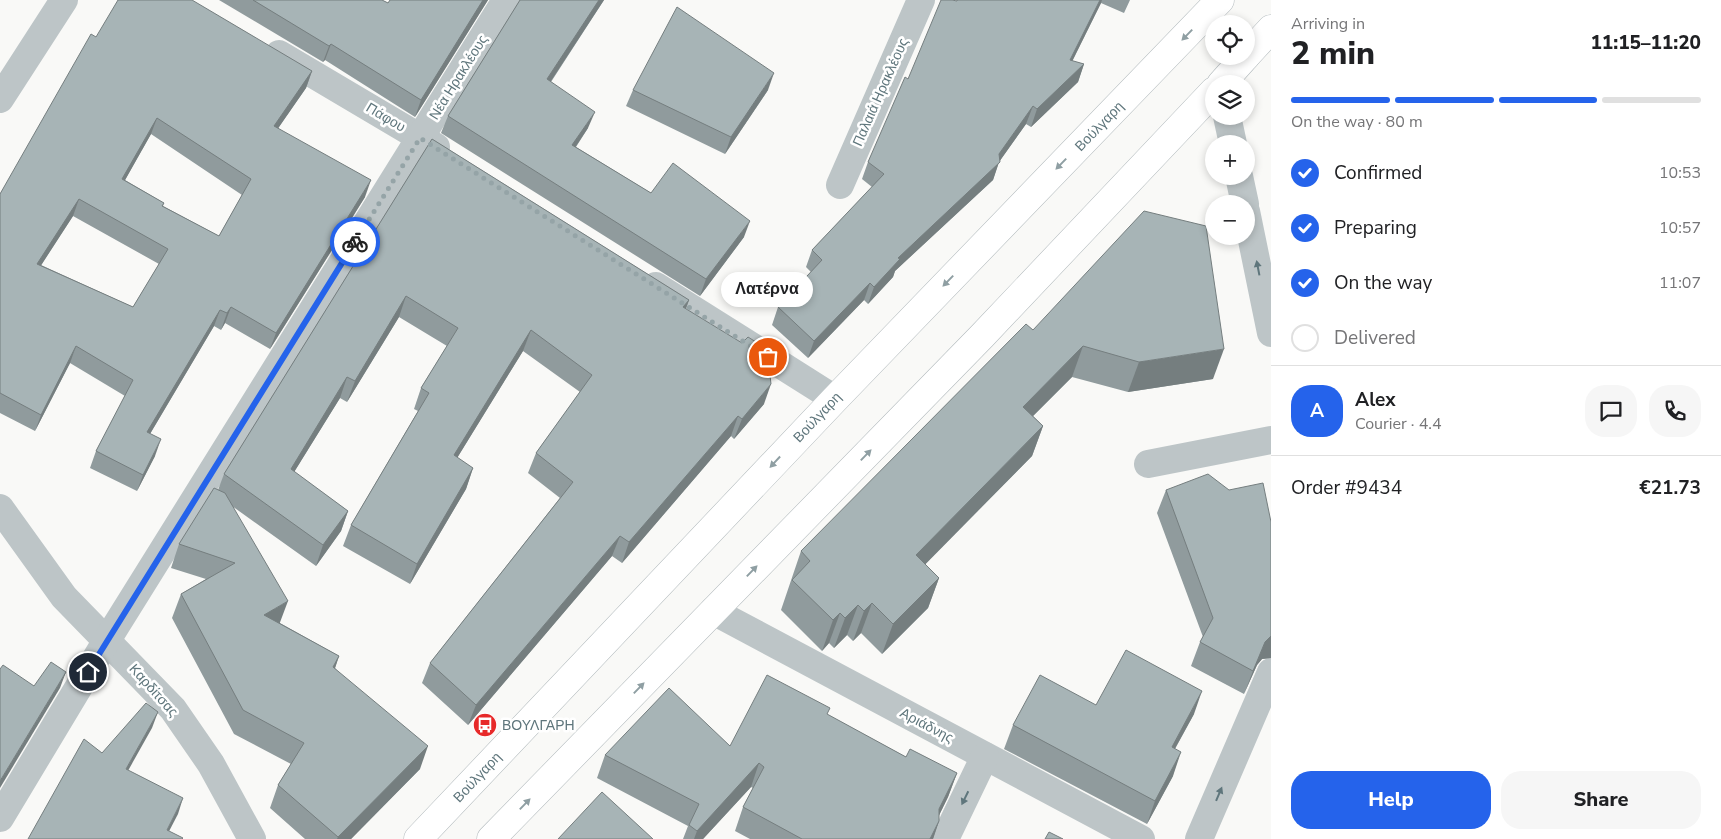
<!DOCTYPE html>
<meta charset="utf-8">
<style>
body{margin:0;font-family:"Nunito Sans",sans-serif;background:#f6f6f6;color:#202124;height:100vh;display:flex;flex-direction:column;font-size:19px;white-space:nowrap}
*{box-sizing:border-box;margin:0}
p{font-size:16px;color:#757577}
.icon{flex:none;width:28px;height:28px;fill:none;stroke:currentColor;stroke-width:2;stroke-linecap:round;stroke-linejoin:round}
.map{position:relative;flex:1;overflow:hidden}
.details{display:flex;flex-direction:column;background:#fff;width:450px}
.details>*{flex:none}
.buttons{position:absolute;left:1205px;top:15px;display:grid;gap:10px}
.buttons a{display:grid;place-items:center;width:50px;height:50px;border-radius:50%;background:#fff;box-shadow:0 2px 8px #0003;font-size:25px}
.pin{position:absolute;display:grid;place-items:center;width:42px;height:42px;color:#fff;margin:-21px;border:2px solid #fff;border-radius:50%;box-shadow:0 1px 5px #0007}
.courier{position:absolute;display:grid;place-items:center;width:50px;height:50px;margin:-25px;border:4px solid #2563eb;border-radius:50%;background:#fff;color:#222;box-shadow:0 1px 6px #0007}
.bubble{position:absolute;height:35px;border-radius:18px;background:#fff;box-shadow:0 2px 8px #0003;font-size:16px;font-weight:800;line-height:35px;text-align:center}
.headline em{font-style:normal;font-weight:800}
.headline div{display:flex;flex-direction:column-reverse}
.headline{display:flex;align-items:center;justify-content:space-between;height:85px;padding:0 20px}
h1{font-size:32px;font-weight:800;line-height:38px}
.bar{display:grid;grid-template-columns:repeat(4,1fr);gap:8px 5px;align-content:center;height:60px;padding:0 20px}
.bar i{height:6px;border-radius:4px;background:#e0e0e0}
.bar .selected{background:#2563eb}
.bar p{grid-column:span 4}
.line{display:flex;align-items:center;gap:12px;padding:0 20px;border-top:1px solid #e0e0e0}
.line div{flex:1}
.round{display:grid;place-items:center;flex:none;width:52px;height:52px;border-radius:20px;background:#f6f6f6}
ol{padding:0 20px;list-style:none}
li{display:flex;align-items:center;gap:15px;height:55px}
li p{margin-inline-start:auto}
li .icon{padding:5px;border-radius:50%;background:#2563eb;color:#fff;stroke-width:4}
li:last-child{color:#757577}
li i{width:28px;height:28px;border:2px solid #e0e0e0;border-radius:50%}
.primary-button{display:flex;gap:10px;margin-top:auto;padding:10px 20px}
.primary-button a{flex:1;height:58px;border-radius:20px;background:#2563eb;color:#fff;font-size:20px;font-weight:800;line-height:58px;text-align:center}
.primary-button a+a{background:#f6f6f6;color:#202124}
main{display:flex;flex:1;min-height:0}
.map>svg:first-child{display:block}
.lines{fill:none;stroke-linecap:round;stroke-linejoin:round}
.major-casing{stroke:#b1b9bc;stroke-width:29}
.minor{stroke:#bdc5c7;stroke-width:28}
.major{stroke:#fff;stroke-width:28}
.wall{fill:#909b9d;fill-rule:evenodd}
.shaded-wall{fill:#757e7f}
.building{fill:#a7b4b6;stroke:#757e7f;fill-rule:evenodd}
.oneway{fill:#8f9fa3}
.oneway2{fill:#5f767c}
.done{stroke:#95a4a7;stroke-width:5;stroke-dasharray:0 9}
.route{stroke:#2563eb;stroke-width:6}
.labels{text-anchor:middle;stroke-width:5;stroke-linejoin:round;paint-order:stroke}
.street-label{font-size:14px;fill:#5f767c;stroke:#fff}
.poi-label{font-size:14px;fill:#5f767c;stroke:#fff;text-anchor:start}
</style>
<main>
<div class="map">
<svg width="1271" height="839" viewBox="0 0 1271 839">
<rect width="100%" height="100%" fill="#f9f9f7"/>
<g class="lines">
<g class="major-casing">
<g id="major">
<path d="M1246,56L1271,29"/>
<path d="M1221,84L1246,56"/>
<path d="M418,839L835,399L1220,0"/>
<path d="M491,839L982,336L1214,91"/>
</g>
</g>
<g class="minor">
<path d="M279,54L436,147"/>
<path d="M0,99L64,0"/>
<path d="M1227,116L1233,144"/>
<path d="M1239,176L1245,204"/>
<path d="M840,185L921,0"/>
<path d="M1246,211L1271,333"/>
<path d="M656,286L835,399"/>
<path d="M1148,464L1271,440"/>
<path d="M0,508L64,597L173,709L211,764L252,839"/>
<path d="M713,611L1141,839"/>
<path d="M0,818L107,640L506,0"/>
<path d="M945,839L985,756"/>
<path d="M1199,839L1271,672"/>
</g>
<use href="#major" class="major"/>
</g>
<g class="wall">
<path d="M219,0H382L388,3L390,0H488L415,117L325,60L323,62Z"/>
<path d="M520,0H604L551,82L588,128L576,147L651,193L744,237L700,296L441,133L448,116Z"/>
<path d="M957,0H1130L1124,13L1101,3L1072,61L1084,64L1078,82L1031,127L1026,124L999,162L993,180L895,271L893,277L868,304L864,300L808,358L772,325L778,307L811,272L806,267L812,250L872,187L862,179L868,162L908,79Z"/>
<path d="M96,37L312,71L306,88L278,128L365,197L270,349L225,323L221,330L214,326L150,434L155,456L137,491L90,468L96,451L125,396L70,363L35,431L0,413V194ZM151,134L242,195L219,236L163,206L164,203L125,180ZM73,216L159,264L133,307L41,265Z"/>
<path d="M633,90H768L725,154L626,106Z"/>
<path d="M432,139L689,300L686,309L764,404L734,439L731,436L622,563L612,556L468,725L422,683L430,663L560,498L528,473L536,453L580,392L523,351L457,458L473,468L466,489L410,584L343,546L351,525L418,411L414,409L421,388L447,346L399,317L347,402L340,398L294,472L348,511L341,531L316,566L232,506L280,623L339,656L335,668L420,769L351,839H305L270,808L278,785L291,764L234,734L172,618L181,594L206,579L171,568L179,544L218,490L224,474Z"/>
<path d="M1033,330L1213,379L1128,392L1072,377L1033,416L1043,426L1032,456L925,564L939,578L928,608L882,654L861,633L853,641L847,635L834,648L829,643L822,651L781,610L801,551Z"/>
<path d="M1166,490L1271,522V658L1262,659L1257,665L1244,694L1191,666L1200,642L1203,637L1157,513Z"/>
<path d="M1096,705L1194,714L1175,749L1173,776L1147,824L1004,749L1013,725Z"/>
<path d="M828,715L906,757L957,773L948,797L939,815V821L933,839H750L735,831L743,807L753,788L751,787L703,839H683L688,826L597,778L605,755L730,746Z"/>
</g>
<g class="shaded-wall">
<path d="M483,0H488L415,117L421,100Z"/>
<path d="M599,0H604L541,96L547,79Z"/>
<path d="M1100,0H1102L1101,3L1064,78L1070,60Z"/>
<path d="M331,44L325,60L323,62L329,46Z"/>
<path d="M1084,64L1078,82L1031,127L1037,109Z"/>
<path d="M312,71L306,88L268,143L274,126Z"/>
<path d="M774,73L768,90L725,154L731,137Z"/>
<path d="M1033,106L1026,124L999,162L993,180L895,271L893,277L868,304L874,287L898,258L999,154Z"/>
<path d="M595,112L588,128L566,161L572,145Z"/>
<path d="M157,118L151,134L116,196L122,179Z"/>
<path d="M371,180L365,197L270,349L276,333Z"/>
<path d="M79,199L73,216L31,281L37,264Z"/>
<path d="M750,221L744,237L700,296L706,279Z"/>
<path d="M870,283L864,300L808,358L814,341Z"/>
<path d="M406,296L399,317L347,402L355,381Z"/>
<path d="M689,300L681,321L683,307Z"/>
<path d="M231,307L225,323L221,330L227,313Z"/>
<path d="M220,310L214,326L141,449L147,432Z"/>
<path d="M531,330L523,351L446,476L454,455Z"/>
<path d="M76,346L70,363L35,431L41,415Z"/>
<path d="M1083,346L1072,377L1012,437L1023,407Z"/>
<path d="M1224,349L1213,379L1128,392L1139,362Z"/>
<path d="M347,377L340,398L283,490L291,469Z"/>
<path d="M771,384L764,404L734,439L742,419Z"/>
<path d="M738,416L731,436L622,563L629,542Z"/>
<path d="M1043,426L1032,456L905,585L916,555Z"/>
<path d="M161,439L155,456L137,491L143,475Z"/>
<path d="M473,468L466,489L410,584L417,564Z"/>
<path d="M348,511L341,531L316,566L323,545Z"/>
<path d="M620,536L612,556L468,725L476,705Z"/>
<path d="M939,578L928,608L882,654L893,624Z"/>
<path d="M288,601L279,625L264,615Z"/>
<path d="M872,603L861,633L853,641L864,611Z"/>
<path d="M858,605L847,635L834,648L845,618Z"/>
<path d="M840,613L829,643L822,651L833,620Z"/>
<path d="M1271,636V658L1262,659L1257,665L1244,694L1253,671L1265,642Z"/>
<path d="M339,656L331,680L333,667Z"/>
<path d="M66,672L60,688L0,788V781Z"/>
<path d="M1202,691L1194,714L1163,770L1172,747Z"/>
<path d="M158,712L152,728L120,785L126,769Z"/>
<path d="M428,746L420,769L351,839H337L338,837Z"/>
<path d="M1181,752L1173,776L1147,824L1155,801Z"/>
<path d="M759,763L751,787L703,839H694L697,831Z"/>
<path d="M957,773L948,797L931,832L939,809Z"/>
<path d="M183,798L178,814L165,839L167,830Z"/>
<path d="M939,821L933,839H930Z"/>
</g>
<g class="building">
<path d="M118,0H192L312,71L274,126L371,180L276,333L231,307L227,313L220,310L147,432L161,439L143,475L96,451L133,380L76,346L41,415L0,393V194L91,34L96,37ZM157,118L251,179L219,236L162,206L164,203L122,179ZM79,199L168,249L133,307L37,264Z"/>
<path d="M253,0H382L388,3L390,0H483L421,100L331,44L329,46Z"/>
<path d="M520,0H599L547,79L595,112L572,145L651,193L673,163L750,221L706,279L448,116Z"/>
<path d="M941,0H952L957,1V0H1100L1070,60L1084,64L1037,109L1033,106L999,154L1000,162L898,258L900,259L874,287L870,283L814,341L778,307L822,260L812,250L884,174L868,162L905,77L908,79Z"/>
<path d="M677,7L774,73L731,137L633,90Z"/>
<path d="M432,139L689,300L683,307L742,343L748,337L767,349L771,384L742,419L738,416L629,542L620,536L476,705L430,663L573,482L536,453L592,375L531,330L454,455L473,468L417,564L351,525L429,393L421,388L458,328L406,296L355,381L347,377L291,469L348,511L323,545L224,474Z"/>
<path d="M1144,211L1206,226L1224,349L1139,362L1083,346L1023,407L1043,426L916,555L939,578L893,624L872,603L864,611L858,605L845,618L840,613L833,620L792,580L810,561L801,551L1026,324L1033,330Z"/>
<path d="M1208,474L1229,490L1263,483L1271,522V636L1265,642L1253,671L1200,642L1213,618L1166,490Z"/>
<path d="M214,488L225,493L288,601L264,615L339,656L333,667L428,746L338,837L278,785L304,743L243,710L181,594L235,563L179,544Z"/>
<path d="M1126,650L1202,691L1172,747L1181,752L1155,801L1013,725L1040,675L1096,705Z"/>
<path d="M51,662L66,672L0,781V669L3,665L34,686Z"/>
<path d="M767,675L830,708L827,714L906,757L910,749L957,773L939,809V821L930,839H802L743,807L764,767L759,763L697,831L689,825L699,804L605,755L669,688L730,746Z"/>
<path d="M146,703L158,712L126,769L183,798L167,830L183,838L182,839H28L84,739L102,753Z"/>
<path d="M602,792L653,839H558Z"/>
<path d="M1049,832L1063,839H1045Z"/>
</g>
<defs><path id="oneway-solid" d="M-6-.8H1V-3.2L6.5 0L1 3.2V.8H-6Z" transform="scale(1.25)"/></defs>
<g class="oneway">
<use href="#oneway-solid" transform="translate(1187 35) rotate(134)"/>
<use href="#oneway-solid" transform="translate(1061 164) rotate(134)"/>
<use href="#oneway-solid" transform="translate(948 281) rotate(134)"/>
<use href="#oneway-solid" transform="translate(866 455) rotate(-46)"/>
<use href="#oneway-solid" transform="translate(775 462) rotate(133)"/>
<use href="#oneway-solid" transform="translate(752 571) rotate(-46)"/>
<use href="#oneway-solid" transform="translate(639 688) rotate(-46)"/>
<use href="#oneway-solid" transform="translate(525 804) rotate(-46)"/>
</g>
<g class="oneway2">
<use href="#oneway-solid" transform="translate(1258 268) rotate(-101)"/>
<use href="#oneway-solid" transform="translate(1219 794) rotate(-67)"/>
<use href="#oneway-solid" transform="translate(965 798) rotate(116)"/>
</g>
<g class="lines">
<path class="done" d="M355,242L420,138L768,357"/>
<path class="route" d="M88,672L355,242"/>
</g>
<defs>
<g id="bus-disc" transform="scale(1.25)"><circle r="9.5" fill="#e72929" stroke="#fff"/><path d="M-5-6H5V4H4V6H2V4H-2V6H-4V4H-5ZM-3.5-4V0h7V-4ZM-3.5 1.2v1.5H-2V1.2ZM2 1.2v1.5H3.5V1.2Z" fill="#fff"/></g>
</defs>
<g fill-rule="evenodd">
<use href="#bus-disc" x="485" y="725"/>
</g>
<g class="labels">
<g class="street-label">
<text transform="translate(458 77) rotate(-58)" y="5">Νέα Ηρακλέους</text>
<text transform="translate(880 92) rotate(-66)" y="5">Παλαιά Ηρακλέους</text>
<text transform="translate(386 117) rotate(31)" y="5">Πάφου</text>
<text transform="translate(1099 126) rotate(-46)" y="5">Βούλγαρη</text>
<text transform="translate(817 417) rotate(-47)" y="5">Βούλγαρη</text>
<text transform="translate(154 690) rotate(48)" y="5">Καρδίτσας</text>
<text transform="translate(927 725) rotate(28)" y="5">Αριάδνης</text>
<text transform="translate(477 777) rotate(-47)" y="5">Βούλγαρη</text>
</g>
<g class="poi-label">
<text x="502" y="730">ΒΟΥΛΓΑΡΗ</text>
</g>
</g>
</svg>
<div class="buttons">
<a><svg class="icon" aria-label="locate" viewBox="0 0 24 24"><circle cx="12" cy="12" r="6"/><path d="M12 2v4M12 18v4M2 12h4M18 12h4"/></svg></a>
<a><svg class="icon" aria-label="layers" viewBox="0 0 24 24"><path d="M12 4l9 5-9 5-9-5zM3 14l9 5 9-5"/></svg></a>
<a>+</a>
<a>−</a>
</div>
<div class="pin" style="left:768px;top:357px;background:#ea580c"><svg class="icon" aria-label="bag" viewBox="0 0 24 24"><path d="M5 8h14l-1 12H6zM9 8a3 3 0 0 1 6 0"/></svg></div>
<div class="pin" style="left:88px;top:672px;background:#1f2937"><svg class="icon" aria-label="home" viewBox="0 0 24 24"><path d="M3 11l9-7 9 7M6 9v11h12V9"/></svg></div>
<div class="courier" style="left:355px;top:242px"><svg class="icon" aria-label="bike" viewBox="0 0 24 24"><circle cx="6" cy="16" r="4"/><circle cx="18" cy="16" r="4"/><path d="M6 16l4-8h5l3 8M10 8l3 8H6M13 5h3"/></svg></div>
<div class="bubble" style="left:721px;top:272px;width:92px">Λατέρνα</div>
</div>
<section class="details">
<div class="headline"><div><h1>2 min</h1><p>Arriving in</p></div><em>11:15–11:20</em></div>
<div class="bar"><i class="selected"></i><i class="selected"></i><i class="selected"></i><i></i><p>On the way · 80 m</p></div>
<ol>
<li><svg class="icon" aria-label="check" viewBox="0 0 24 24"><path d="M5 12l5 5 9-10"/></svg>Confirmed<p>10:53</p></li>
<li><svg class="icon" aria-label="check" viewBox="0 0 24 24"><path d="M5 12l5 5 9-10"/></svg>Preparing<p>10:57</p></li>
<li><svg class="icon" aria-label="check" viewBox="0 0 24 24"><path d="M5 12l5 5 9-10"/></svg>On the way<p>11:07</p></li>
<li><i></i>Delivered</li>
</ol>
<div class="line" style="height:90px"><b class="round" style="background:#2563eb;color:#fff">A</b><div><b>Alex</b><p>Courier · 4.4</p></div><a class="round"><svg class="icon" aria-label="chat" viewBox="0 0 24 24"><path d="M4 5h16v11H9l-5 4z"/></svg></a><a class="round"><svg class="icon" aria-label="phone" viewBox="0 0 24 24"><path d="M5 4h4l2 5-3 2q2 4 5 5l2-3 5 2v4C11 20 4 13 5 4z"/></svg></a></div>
<div class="line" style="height:65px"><div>Order #9434</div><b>€21.73</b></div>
<div class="primary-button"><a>Help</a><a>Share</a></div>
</section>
</main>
